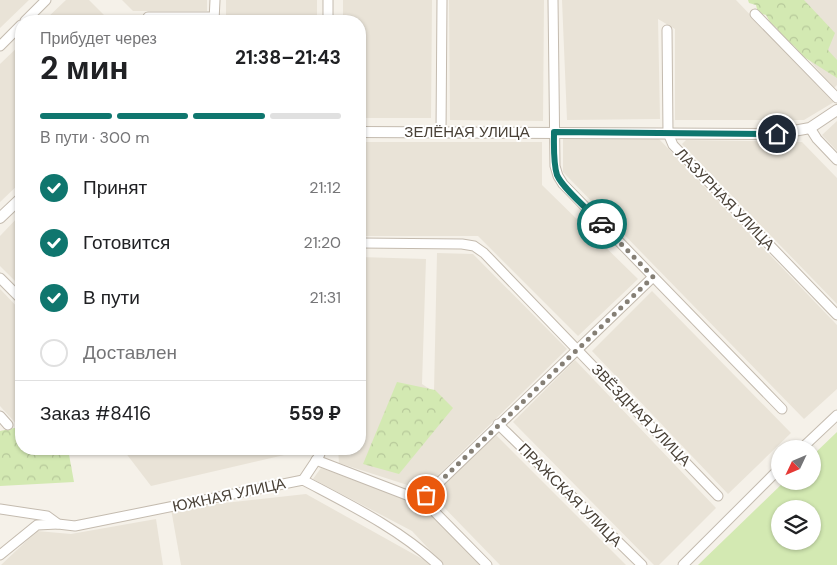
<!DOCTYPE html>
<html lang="ru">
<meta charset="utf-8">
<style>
body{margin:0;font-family:"DM Sans",sans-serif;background:#f2f2f2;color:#202124;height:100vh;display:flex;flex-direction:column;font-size:19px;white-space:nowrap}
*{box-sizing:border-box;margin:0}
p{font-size:16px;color:#757577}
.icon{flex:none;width:28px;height:28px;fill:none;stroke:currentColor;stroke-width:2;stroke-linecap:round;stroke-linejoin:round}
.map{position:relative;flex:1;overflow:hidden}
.details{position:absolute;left:15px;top:15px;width:351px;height:440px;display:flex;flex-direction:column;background:#fff;border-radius:20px;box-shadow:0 1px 4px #0004}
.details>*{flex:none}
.needle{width:32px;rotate:226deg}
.tools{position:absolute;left:771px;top:440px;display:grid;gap:10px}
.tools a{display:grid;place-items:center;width:50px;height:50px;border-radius:50%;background:#fff;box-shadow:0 1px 4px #0004;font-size:25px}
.pin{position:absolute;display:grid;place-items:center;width:42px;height:42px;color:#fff;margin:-21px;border:2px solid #fff;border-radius:50%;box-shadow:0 1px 5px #0007}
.courier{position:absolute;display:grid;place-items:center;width:50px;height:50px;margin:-25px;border:4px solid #0f766e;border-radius:50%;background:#fff;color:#222;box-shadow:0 1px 6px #0007}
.summary em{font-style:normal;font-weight:700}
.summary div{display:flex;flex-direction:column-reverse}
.summary{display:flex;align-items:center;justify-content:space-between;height:85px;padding:0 25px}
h1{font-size:32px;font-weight:700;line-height:38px}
.bar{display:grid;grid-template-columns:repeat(4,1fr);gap:8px 5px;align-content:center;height:60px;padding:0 25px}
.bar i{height:6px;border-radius:4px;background:#e0e0e0}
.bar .active{background:#0f766e}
.bar p{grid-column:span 4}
.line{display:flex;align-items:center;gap:12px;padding:0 25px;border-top:1px solid #e0e0e0}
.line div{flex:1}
ol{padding:0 25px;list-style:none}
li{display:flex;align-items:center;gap:15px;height:55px}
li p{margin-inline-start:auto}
li .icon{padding:5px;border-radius:50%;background:#0f766e;color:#fff;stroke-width:4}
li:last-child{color:#757577}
li i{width:28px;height:28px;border:2px solid #e0e0e0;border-radius:50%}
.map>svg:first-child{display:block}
.residential{fill:#e9e3d7}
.grass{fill:#d3e9b2;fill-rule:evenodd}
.forest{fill:url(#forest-crowns)}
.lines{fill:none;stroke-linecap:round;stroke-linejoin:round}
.minor-casing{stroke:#c4bbaf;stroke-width:11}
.tertiary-casing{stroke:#c4bbaf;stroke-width:12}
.minor{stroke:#fff;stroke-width:9}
.tertiary{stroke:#fff;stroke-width:10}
.done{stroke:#857f75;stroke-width:5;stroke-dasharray:0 9}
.route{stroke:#0f766e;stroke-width:6}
.labels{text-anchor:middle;stroke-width:4;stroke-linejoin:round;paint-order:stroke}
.street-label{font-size:15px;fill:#494137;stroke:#fff}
</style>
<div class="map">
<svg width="837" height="565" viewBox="0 0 837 565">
<defs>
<pattern id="forest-crowns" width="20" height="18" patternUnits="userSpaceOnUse" patternTransform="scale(1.25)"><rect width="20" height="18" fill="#d3e9b2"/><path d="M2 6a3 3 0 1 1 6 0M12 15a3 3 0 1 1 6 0" fill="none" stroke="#b7c99a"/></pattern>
</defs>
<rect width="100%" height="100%" fill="#f5f1e9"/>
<g class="residential">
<path d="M0,0H29L0,28Z"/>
<path d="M66,0H89L107,18L118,21H44Z"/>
<path d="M122,0H207V11H133Z"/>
<rect x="226" y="0" width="91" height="21"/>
<path d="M343,0H432L431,118H360V21H343Z"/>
<path d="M449,0H544L543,121L450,120Z"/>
<path d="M562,0H736L834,102L804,120H675V29L658,19L660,119L567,120Z"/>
<path d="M756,0H837V85L834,88Z"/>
<path d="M21,44V182L0,202V64Z"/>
<path d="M837,121V151L822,135Z"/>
<path d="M563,139H659L837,325V389L804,419L563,172Z"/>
<path d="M686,140L802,142L837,178V304L682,144Z"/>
<path d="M360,142H542V185L638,279L578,336L478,236H360Z"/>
<path d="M21,214V287L0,266V236Z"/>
<path d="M437,253L473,254L567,349L423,490L339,463L338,449H360V257L426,259L422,384L434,392Z"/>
<path d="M0,289L21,311V429L0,406Z"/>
<path d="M652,291L791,433L728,494L592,351Z"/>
<path d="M575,360L716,508L659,565H654L513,422Z"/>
<path d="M495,434L626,565H500L432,495Z"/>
<path d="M129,449H310L151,486L125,452Z"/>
<path d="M321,468L422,505L481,565H444L412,531L313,479Z"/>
<path d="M306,494L426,561L430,565H181L171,509Z"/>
<path d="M156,519L163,565H1L37,531L71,534Z"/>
</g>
<path class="grass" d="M837,432V565H698L785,481H812L813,455ZM780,509H812V541H780Z"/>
<g class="forest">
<path d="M748,0H804L835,33L828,50L837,60V78L804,57L794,46L783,39L777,28L771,24L766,15L758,13L756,5L749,3Z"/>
<path d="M397,382L435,390L453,408L399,474L363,464Z"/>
<path d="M14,428H21V449H68L74,482L0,486V431Z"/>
</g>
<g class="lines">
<g class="minor-casing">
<g id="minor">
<path d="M553,0L555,166L558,176L563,184L782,409"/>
<path d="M755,14L837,98"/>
<path d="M148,17H214"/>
<path d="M25,21L46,0"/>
<path d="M214,21L215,0"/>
<path d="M328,21V0"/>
<path d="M667,30L668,133L673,145L837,315"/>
<path d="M0,46L21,25"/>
<path d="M810,128L817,139L837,160"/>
<path d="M441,132L442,0"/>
<path d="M360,243L462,244L474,246L484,253L718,496"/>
<path d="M0,278L21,299"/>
<path d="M0,416L8,425"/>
<path d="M498,424L642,565"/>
<path d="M801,449L837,415"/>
<path d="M316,460L425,502"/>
<path d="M303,480L319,456L322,449"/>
<path d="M0,509L47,516L58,524L75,526L303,480C350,505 398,528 438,565"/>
<path d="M0,555L37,525L58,524"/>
<path d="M487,565L425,502L426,495L653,277"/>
<path d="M683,565L780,468"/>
</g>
</g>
<g class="tertiary-casing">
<g id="tertiary">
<path d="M360,132L777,134L810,128L837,110"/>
<path d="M0,218L21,198"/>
</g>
</g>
<use href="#minor" class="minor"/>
<use href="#tertiary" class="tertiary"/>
</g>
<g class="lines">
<path class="done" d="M426,495L653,277L602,224"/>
<path class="route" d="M602,224C591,212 563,189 557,175C553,162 554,145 554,132L777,134"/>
</g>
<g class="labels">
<g class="street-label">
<text x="467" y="137">ЗЕЛЁНАЯ УЛИЦА</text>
<text transform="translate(725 199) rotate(46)" y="5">ЛАЗУРНАЯ УЛИЦА</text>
<text transform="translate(641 415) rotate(46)" y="5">ЗВЁЗДНАЯ УЛИЦА</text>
<text transform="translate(229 495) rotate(-12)" y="5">ЮЖНАЯ УЛИЦА</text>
<text transform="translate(570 495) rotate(45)" y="5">ПРАЖСКАЯ УЛИЦА</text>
</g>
</g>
</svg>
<div class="tools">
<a><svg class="needle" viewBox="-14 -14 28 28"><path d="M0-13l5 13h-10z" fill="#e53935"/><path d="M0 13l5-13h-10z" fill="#757577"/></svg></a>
<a><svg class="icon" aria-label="layers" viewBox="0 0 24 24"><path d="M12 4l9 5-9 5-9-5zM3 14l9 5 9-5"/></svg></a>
</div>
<div class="pin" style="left:426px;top:495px;background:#ea580c"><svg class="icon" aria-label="bag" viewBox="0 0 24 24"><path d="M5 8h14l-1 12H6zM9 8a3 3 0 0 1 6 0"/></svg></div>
<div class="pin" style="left:777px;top:134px;background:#1f2937"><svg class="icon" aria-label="home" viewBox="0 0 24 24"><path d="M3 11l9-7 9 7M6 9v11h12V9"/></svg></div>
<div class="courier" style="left:602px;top:224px"><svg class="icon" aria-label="car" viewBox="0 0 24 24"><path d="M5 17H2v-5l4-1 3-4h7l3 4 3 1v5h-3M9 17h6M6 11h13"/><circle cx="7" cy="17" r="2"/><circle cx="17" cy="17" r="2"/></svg></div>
<section class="details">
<div class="summary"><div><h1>2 мин</h1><p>Прибудет через</p></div><em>21:38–21:43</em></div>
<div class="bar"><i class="active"></i><i class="active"></i><i class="active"></i><i></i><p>В пути · 300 m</p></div>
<ol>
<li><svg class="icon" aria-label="check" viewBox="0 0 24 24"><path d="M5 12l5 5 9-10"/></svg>Принят<p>21:12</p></li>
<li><svg class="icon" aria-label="check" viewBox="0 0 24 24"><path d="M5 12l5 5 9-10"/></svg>Готовится<p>21:20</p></li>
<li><svg class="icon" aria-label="check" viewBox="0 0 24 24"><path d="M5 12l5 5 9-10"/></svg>В пути<p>21:31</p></li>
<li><i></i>Доставлен</li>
</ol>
<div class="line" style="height:65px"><div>Заказ #8416</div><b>559 ₽</b></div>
</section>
</div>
